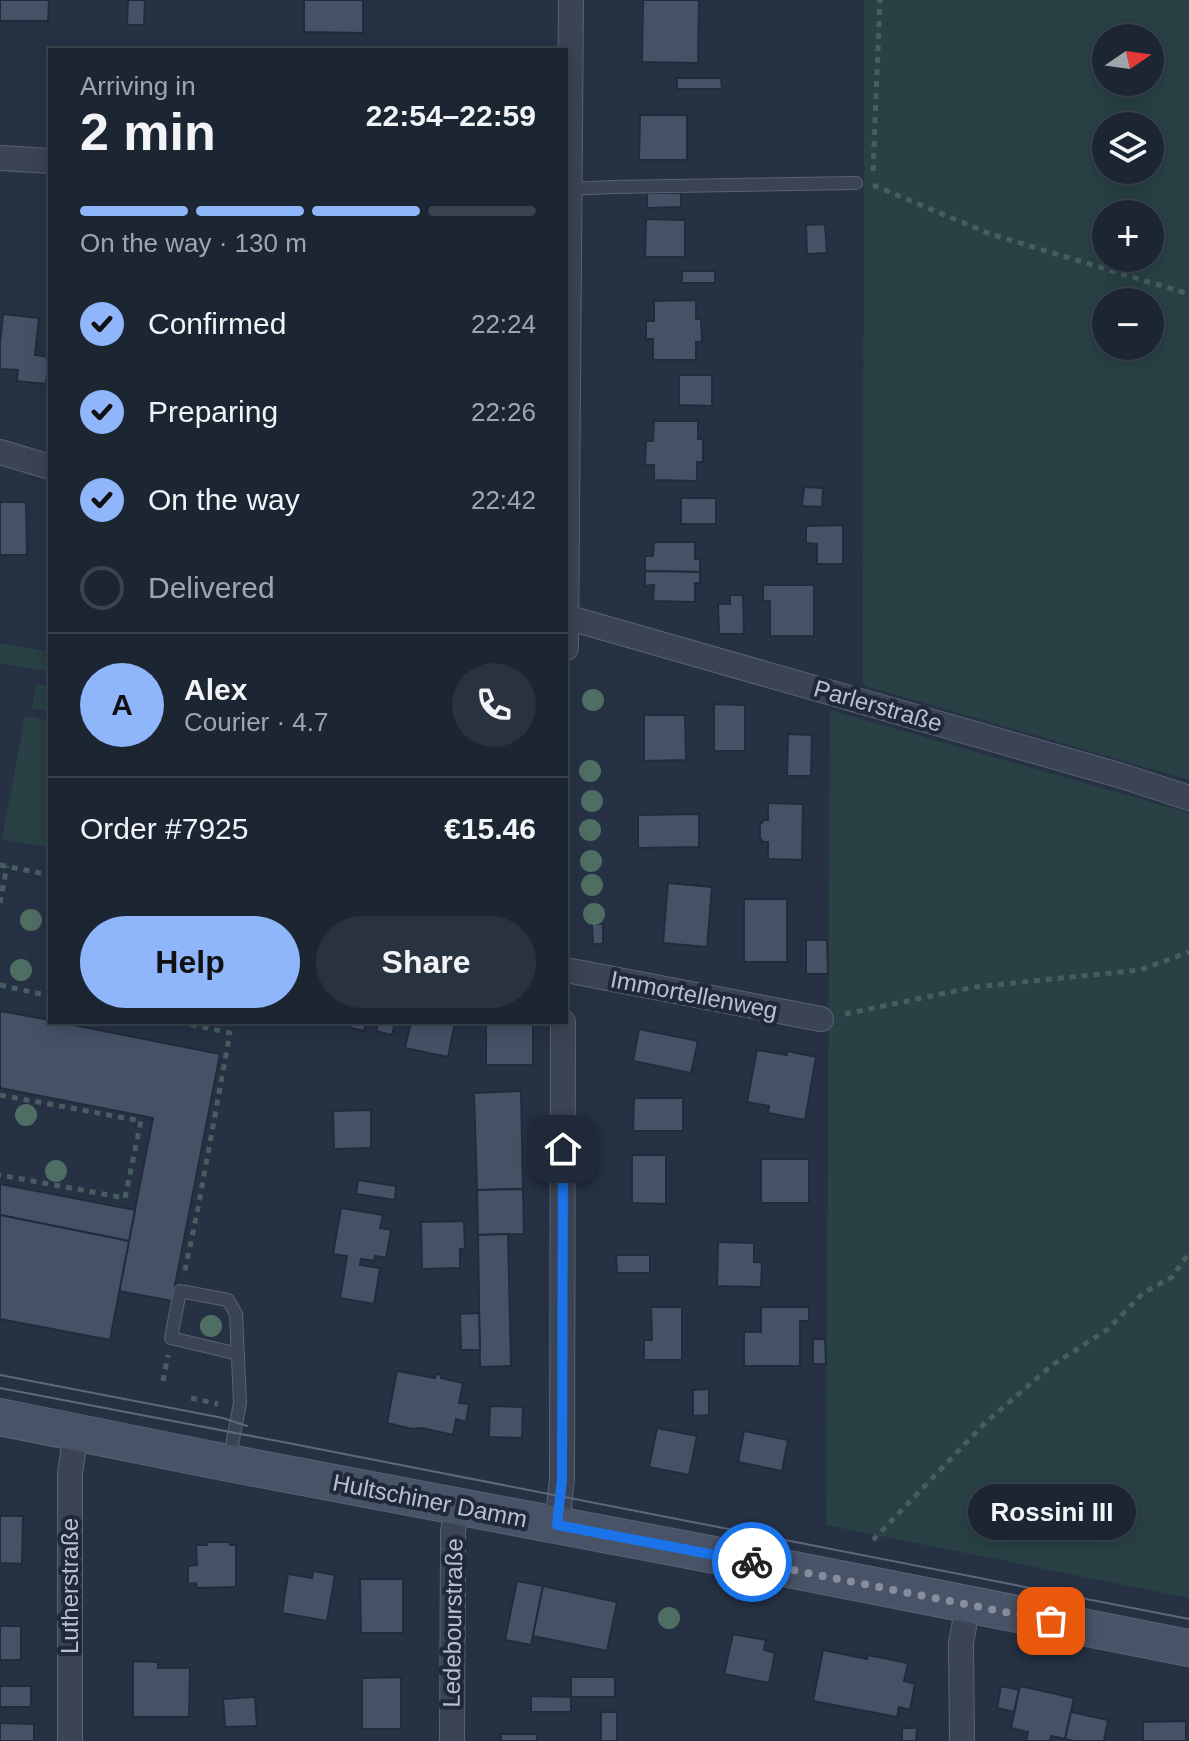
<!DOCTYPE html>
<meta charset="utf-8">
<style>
body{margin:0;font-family:Arial,sans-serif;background:#29323f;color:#f1f3f6;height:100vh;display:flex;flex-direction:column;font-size:30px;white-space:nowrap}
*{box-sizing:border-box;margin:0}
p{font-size:26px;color:#a0a5ac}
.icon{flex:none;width:44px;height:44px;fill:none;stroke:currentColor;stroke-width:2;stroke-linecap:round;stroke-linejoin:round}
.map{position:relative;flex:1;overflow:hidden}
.side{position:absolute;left:48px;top:48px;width:520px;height:976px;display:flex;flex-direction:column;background:#1c2633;border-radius:0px;box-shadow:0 4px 20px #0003,0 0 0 2px #3a434e}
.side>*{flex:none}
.needle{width:52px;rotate:77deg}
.tools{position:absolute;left:1092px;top:24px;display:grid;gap:16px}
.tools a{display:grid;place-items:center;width:72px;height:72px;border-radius:50%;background:#1c2633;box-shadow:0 4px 20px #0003,0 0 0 2px #3a434e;font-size:40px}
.pin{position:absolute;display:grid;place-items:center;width:68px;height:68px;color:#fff;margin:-34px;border-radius:16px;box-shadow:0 4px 12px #0006}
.courier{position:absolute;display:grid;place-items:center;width:80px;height:80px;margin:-40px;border:6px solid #1a73e8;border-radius:50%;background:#fff;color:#222;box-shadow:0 2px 10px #0007}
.bubble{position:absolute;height:56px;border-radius:28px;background:#1c2633;box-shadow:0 4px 20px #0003,0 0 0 2px #3a434e;font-size:26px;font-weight:700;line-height:56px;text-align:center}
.overview em{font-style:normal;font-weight:700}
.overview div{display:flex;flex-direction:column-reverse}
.overview{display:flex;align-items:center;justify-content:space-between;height:136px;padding:0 32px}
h1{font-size:52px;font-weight:700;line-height:60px}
.bar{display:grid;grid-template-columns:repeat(4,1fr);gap:12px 8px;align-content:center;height:96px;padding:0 32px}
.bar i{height:10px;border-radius:6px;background:#3a434e}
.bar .current{background:#8fb5fb}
.bar p{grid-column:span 4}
.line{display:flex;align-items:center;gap:20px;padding:0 32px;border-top:2px solid #3a434e}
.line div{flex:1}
.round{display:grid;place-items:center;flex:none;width:84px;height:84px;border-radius:42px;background:#29323f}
ol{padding:0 32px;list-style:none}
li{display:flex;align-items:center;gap:24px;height:88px}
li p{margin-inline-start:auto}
li .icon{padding:8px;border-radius:50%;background:#8fb5fb;color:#111;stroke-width:4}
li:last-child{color:#a0a5ac}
li i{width:44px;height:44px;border:4px solid #3a434e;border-radius:50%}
.action{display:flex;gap:16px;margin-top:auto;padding:16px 32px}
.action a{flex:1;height:92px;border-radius:48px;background:#8fb5fb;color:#111;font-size:32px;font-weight:700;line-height:92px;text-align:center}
.action a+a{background:#29323f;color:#f1f3f6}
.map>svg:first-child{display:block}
.green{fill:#294145;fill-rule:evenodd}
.building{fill:#455266;stroke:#222b3b;stroke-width:2}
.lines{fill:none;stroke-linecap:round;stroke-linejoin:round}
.service-casing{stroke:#5a6271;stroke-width:14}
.minor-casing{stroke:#5a6271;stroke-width:26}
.secondary-casing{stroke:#5a6271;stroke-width:38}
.path{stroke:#475e61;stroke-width:5;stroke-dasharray:6 6;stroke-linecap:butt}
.service{stroke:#3b4454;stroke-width:12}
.minor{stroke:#3b4454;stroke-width:24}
.secondary{stroke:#495367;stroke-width:36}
.tram{stroke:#5d687b;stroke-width:2}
.tree{fill:#4e6e63}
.done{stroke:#868e9d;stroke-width:8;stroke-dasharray:0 14.4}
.route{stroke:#1a73e8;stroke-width:10}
.labels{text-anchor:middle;stroke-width:8;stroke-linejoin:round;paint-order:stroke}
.street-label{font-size:24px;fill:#b9c0cd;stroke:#1f2939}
</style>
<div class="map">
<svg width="1189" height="1741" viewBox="0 0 1189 1741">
<rect width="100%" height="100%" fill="#263244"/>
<g class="green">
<path d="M864,0H1189V780L863,685ZM1106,38H1150V82H1106ZM1106,126H1150V170H1106ZM1150,214V258H1106V214ZM1106,302H1150V346H1106Z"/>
<path d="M0,643L50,652V672L0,663Z"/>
<path d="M36,684L50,686V712L32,708Z"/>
<path d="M830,710L1189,813V1598L826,1525Z"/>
<path d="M25,716L50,721V848L2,839Z"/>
</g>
<g class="building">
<path d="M0,0H49L48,21H0Z"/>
<path d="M128,0H145L144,25H127Z"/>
<path d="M304,0H363V33L304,32Z"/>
<path d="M643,0H699L698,63L642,62Z"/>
<path d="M677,78H721L722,89H677Z"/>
<path d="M640,115H687V160H639Z"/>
<path d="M647,193H681V207L647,208Z"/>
<path d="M646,219L685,220V257H645Z"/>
<path d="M825,224L827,253L807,254L806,225Z"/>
<rect x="682" y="271" width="33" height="12"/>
<path d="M696,300V319H701L702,342H696V360H653V339H646V321H654V301Z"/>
<path d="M3,314L39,318L35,355L49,357L46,384L17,381L18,370L0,369V344Z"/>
<path d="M679,375H712V406L679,405Z"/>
<path d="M654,421H698V439H703V462H697V481L654,480V465H645L646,441H653Z"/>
<path d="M804,487L823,488L822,507L802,506Z"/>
<rect x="681" y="498" width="35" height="26"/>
<path d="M0,502H26L27,555H0Z"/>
<path d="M843,525V564H817V544L806,543V526Z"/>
<path d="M654,542H695V559H700V572L645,571V556H653Z"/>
<path d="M645,571L700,572V583H695V602L653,601L654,585L645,586Z"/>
<path d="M763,585H814V636H770V601H763Z"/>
<path d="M730,595H743L744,634H719L718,604H730Z"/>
<path d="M714,704L745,705V751H714Z"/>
<path d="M644,715H685L686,760L644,761Z"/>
<path d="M788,734L812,735L811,776H787Z"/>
<path d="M768,803L803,804L802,860L768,859V842H763L760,837V825L764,820H768Z"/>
<path d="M699,814V847L638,848V815Z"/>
<path d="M668,883L712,887L707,947L663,943Z"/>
<rect x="744" y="899" width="43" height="63"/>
<path d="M592,924H603V944H593Z"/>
<path d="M806,940H827L828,974H806Z"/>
<path d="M0,1011L50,1020V1022H58L220,1054L172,1301L119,1291L153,1118L0,1088Z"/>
<path d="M352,1022H366L364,1031L351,1028Z"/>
<path d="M378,1022H395L392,1035L376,1031Z"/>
<path d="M411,1022H455L448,1057L405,1048Z"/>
<rect x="486" y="1022" width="47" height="43"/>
<path d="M639,1029L698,1041L691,1073L633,1061Z"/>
<path d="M757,1050L787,1055V1051L816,1057L805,1120L768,1113L769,1106L747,1102Z"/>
<path d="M521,1091L523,1189L477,1190L474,1093Z"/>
<path d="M634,1098H683V1131H633Z"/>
<path d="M371,1110V1148L334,1149L333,1111Z"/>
<path d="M632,1155H666V1204L632,1203Z"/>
<rect x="761" y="1159" width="48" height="44"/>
<path d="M358,1180L396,1186L395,1200L356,1194Z"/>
<path d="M0,1184L135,1210L129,1241L0,1215Z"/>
<path d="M523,1189L524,1234L478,1235L477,1190Z"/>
<path d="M341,1208L383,1215L380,1228L391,1230L386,1258L375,1256L374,1261L361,1259L360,1265L380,1268L374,1304L340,1298L347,1256L333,1254Z"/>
<path d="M0,1215L129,1241L110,1340L0,1319Z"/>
<path d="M464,1221L465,1249H460V1268L422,1269L421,1222Z"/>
<path d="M508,1234L511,1366L480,1367L478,1235Z"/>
<path d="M718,1242L754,1243V1262H762L761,1287L717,1286Z"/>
<path d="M616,1255H650V1273H617Z"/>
<path d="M651,1307H682V1360H644V1340H652Z"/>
<path d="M761,1307H809V1321H800V1366H744V1332H761Z"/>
<path d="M479,1313L480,1350H461L460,1314Z"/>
<path d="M813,1339H825L826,1364H813Z"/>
<path d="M397,1371L435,1378L436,1374L442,1375L441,1378L463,1383L459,1403L469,1404L466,1422L456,1419L453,1435L422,1428L412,1429L387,1423Z"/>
<path d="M709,1389V1415L693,1416V1390Z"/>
<path d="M490,1406L523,1407L522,1438L489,1437Z"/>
<path d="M657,1428L697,1436L689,1475L649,1467Z"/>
<path d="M744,1431L788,1440L782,1471L738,1462Z"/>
<path d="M0,1516H23L22,1564L0,1563Z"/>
<path d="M207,1542H230V1545H236V1587L197,1588L196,1583L188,1584V1566L197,1565L196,1545H207Z"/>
<path d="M313,1571L335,1575L327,1621L282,1613L288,1574L312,1578Z"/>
<path d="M360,1579H403V1633H361Z"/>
<path d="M517,1581L543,1586L531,1645L505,1640Z"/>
<path d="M543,1586L617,1602L607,1651L533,1636Z"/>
<rect x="0" y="1626" width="21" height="34"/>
<path d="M733,1634L766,1640L764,1650L775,1653L769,1683L724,1674Z"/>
<path d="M823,1650L867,1659L868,1655L908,1663L904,1681L915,1684L910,1710L899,1707L897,1717L813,1701Z"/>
<path d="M133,1661L158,1662V1668H190L189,1717H133Z"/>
<path d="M401,1677V1729H362V1678Z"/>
<rect x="571" y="1677" width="44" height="20"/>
<rect x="0" y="1686" width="31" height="21"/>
<path d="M1001,1686L1019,1690L1014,1712L997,1708Z"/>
<path d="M1020,1686L1074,1698L1065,1739L1051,1736L1050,1741H1026L1028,1732L1011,1728Z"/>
<path d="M531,1696L571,1697V1712H531Z"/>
<path d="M255,1697L257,1726L225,1727L223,1699Z"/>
<rect x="601" y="1712" width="16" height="29"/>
<path d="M1071,1712L1108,1720L1104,1741H1074L1065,1739Z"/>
<path d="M1186,1721V1741H1143V1722Z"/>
<path d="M0,1723L34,1724V1741H0Z"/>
<path d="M902,1728H917L916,1741H902Z"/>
<rect x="501" y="1734" width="36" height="7"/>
</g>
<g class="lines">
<g class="service-casing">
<g id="service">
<path d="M570,189L613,187L856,183"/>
<path d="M229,1461L240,1403L236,1314L228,1300L180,1291L171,1338L238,1354"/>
</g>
</g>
<g class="minor-casing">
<g id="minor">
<path d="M0,158L50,161"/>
<path d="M0,452L50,467"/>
<path d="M566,617L1122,776L1189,798"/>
<path d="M566,648L571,0"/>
<path d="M566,970L821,1019"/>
<path d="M557,1525L562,1479L563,1022"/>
<path d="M70,1741V1473L76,1432"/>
<path d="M452,1741L453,1549V1531L458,1506"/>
<path d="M962,1741L961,1643L968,1605"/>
</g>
</g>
<g class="secondary-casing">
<path id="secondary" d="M0,1417L208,1459L799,1571L1189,1648"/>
</g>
<g class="path">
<path d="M873,171L880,0"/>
<path d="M873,185L990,234L1189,294"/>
<path d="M0,865L50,875"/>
<path d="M0,903L7,866"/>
<path d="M0,985L50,996"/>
<path d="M845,1014L975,987L1140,970L1189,952"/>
<path d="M179,1022L230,1033L198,1208L184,1275"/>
<path d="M0,1095L141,1121L125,1198L0,1175"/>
<path d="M163,1381L168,1355"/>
<path d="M191,1398L218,1404"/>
<path d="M873,1540L985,1423L1051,1366L1108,1329L1143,1293L1172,1277L1189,1253"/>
</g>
<use href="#service" class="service"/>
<use href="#minor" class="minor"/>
<use href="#secondary" class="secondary"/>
<g class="tram">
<path d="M0,1375L223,1418L247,1426"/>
<path d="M0,1388L288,1443L1189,1619"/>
</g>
</g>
<g class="tree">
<circle cx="593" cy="700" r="11"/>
<circle cx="590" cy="771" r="11"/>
<circle cx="592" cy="801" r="11"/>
<circle cx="590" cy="830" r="11"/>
<circle cx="591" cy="861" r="11"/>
<circle cx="592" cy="885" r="11"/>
<circle cx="594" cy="914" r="11"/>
<circle cx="31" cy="920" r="11"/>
<circle cx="21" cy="970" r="11"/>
<circle cx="26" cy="1115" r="11"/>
<circle cx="56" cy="1171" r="11"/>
<circle cx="211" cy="1326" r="11"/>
<circle cx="669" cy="1618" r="11"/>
</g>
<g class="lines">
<path class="done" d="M752,1562L1051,1621"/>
<path class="route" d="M563,1149L562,1479L557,1525L752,1562"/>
</g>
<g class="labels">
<g class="street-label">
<text transform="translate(878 706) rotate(16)" y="8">Parlerstraße</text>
<text transform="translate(694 995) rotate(11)" y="8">Immortellenweg</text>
<text transform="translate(430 1501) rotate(11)" y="8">Hultschiner Damm</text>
<text transform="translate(70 1586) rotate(-90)" y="8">Lutherstraße</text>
<text transform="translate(453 1623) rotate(-89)" y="8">Ledebourstraße</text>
</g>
</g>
</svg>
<div class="tools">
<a><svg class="needle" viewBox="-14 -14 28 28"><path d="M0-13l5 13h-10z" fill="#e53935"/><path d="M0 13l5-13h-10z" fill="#a0a5ac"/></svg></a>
<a><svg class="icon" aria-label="layers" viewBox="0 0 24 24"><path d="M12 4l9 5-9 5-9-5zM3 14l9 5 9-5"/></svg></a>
<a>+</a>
<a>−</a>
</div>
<div class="pin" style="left:1051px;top:1621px;background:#ea580c"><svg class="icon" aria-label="bag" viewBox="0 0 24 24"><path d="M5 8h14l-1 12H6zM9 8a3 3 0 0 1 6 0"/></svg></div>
<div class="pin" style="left:563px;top:1149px;background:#1f2937"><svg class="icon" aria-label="home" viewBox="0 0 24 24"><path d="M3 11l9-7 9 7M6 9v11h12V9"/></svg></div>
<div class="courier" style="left:752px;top:1562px"><svg class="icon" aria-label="bike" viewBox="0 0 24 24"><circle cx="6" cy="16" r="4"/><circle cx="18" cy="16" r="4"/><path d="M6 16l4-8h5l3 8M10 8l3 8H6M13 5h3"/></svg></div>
<div class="bubble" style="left:968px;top:1484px;width:168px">Rossini III</div>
<section class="side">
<div class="overview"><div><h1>2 min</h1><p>Arriving in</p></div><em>22:54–22:59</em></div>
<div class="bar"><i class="current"></i><i class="current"></i><i class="current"></i><i></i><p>On the way · 130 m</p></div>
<ol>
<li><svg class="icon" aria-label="check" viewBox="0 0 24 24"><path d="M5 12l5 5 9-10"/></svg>Confirmed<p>22:24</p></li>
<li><svg class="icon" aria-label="check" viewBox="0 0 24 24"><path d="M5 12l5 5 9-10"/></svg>Preparing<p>22:26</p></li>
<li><svg class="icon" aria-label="check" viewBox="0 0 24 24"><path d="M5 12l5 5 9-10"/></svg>On the way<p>22:42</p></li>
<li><i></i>Delivered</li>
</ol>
<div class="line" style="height:144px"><b class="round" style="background:#8fb5fb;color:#111">A</b><div><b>Alex</b><p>Courier · 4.7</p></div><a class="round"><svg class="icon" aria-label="phone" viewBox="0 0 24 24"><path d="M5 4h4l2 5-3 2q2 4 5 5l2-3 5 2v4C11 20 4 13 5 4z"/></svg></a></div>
<div class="line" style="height:104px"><div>Order #7925</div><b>€15.46</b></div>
<div class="action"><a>Help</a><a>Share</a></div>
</section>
</div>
